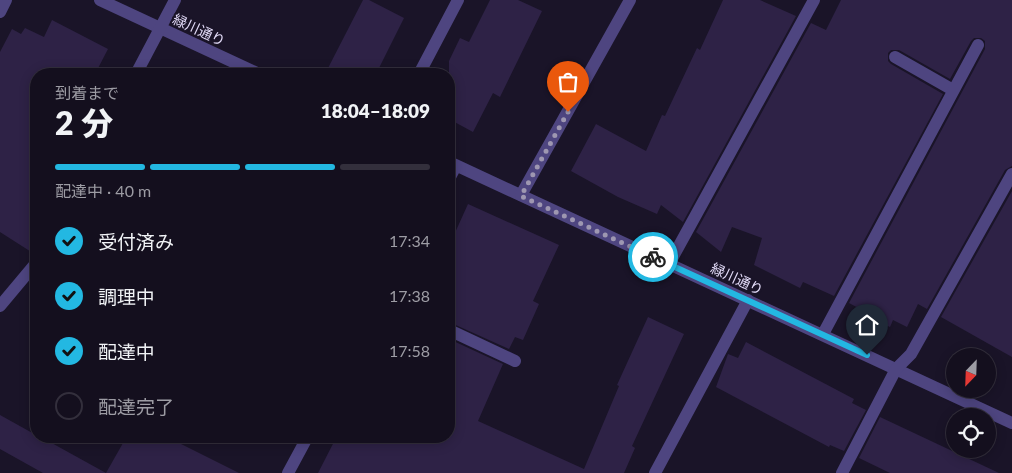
<!DOCTYPE html>
<html lang="ja">
<meta charset="utf-8">
<style>
body{margin:0;font-family:Lato,"Noto Sans JP",sans-serif;background:#1d1827;color:#f1f3f6;height:100vh;display:flex;flex-direction:column;font-size:19px;white-space:nowrap}
*{box-sizing:border-box;margin:0}
p{font-size:16px;color:#9d9ca4}
.icon{flex:none;width:28px;height:28px;fill:none;stroke:currentColor;stroke-width:2;stroke-linecap:round;stroke-linejoin:round}
.map{position:relative;flex:1;overflow:hidden}
.drawer{position:absolute;left:30px;top:68px;width:425px;height:375px;display:flex;flex-direction:column;background:#140f1e;border-radius:20px;box-shadow:0 2px 12px #0003,0 0 0 1px #332f3c}
.drawer>*{flex:none}
.needle{width:32px;rotate:203deg}
.tools{position:absolute;left:946px;top:348px;display:grid;gap:10px}
.tools a{display:grid;place-items:center;width:50px;height:50px;border-radius:50%;background:#140f1e;box-shadow:0 2px 12px #0003,0 0 0 1px #332f3c;font-size:25px}
.pin{position:absolute;display:grid;place-items:center;width:42px;height:42px;color:#fff;margin:-51px -21px;border-radius:50% 50% 50% 0;rotate:-45deg;box-shadow:0 0 5px #0007}
.pin .icon{rotate:45deg}
.courier{position:absolute;display:grid;place-items:center;width:50px;height:50px;margin:-25px;border:4px solid #23b8e2;border-radius:50%;background:#fff;color:#222;box-shadow:0 1px 6px #0007}
.headline em{font-style:normal;font-weight:800}
.headline div{display:flex;flex-direction:column-reverse}
.headline{display:flex;align-items:center;justify-content:space-between;height:85px;padding:0 25px}
h1{font-size:32px;font-weight:800;line-height:38px}
.bar{display:grid;grid-template-columns:repeat(4,1fr);gap:8px 5px;align-content:center;height:60px;padding:0 25px}
.bar i{height:6px;border-radius:4px;background:#332f3c}
.bar .current{background:#23b8e2}
.bar p{grid-column:span 4}
ol{padding:0 25px;list-style:none}
li{display:flex;align-items:center;gap:15px;height:55px}
li p{margin-inline-start:auto}
li .icon{padding:5px;border-radius:50%;background:#23b8e2;color:#111;stroke-width:4}
li:last-child{color:#9d9ca4}
li i{width:28px;height:28px;border:2px solid #332f3c;border-radius:50%}
.map>svg:first-child{display:block}
.building{fill:#2e2246}
.lines{fill:none;stroke-linecap:round;stroke-linejoin:round}
.minor{stroke:#4e4580;stroke-width:12}
.done{stroke:#9e97b1;stroke-width:5;stroke-dasharray:0 9}
.route{stroke:#23b8e2;stroke-width:6}
.labels{text-anchor:middle;stroke-width:4;stroke-linejoin:round;paint-order:stroke}
.street-label{font-size:14px;fill:#e5defb;stroke:#1a1428}
</style>
<div class="map">
<svg width="1012" height="473" viewBox="0 0 1012 473">
<rect width="100%" height="100%" fill="#1a1428"/>
<g class="building">
<path d="M363,0H369L404,18L376,74H325Z"/>
<path d="M490,0H518L542,11L500,97L493,93L473,132L449,119V61L460,38L469,42Z"/>
<path d="M723,0H760L796,16L683,222L661,205L657,214L618,197L571,171L596,124L646,151L662,115L665,116L697,48L700,50Z"/>
<path d="M841,0H1012V166L1005,170L927,309L918,304L907,327L893,320L890,327L861,314L862,310L849,303L985,49V41L981,38H974L971,41L950,79L899,50H891L888,53V61L891,64L943,94L834,296L803,282L800,288L754,265L762,238L732,227L721,252L696,232L811,23L826,30Z"/>
<path d="M52,20L108,49L95,74H36V255L0,232V52L12,29L21,34L25,28L44,37Z"/>
<path d="M1012,191V357L941,317Z"/>
<path d="M468,204L559,245L533,301L539,304L523,340L515,337L509,349L449,322V246Z"/>
<path d="M648,317L684,334L632,446L635,448L624,473H318L337,436H449V339L503,364L478,421L584,469L619,386L617,385Z"/>
<path d="M746,342L854,399L852,403L866,410L844,451L830,445L829,447L716,387L728,354L738,358Z"/>
<path d="M0,415L36,435V436H39L106,473H43L0,449Z"/>
<path d="M880,417L999,473H890L859,458Z"/>
<path d="M127,436H165L239,473H106Z"/>
</g>
<g class="lines">
<g class="minor">
<path d="M100,0L259,74"/>
<path d="M0,12L6,0"/>
<path d="M895,57L953,90"/>
<path d="M136,74L175,0"/>
<path d="M419,74L458,0"/>
<path d="M449,162L1012,423"/>
<path d="M449,179L456,166"/>
<path d="M521,195L630,0"/>
<path d="M669,264L814,0"/>
<path d="M0,306L36,263"/>
<path d="M449,330L515,361"/>
<path d="M823,334L978,45"/>
<path d="M288,473L308,436"/>
<path d="M655,473L748,300"/>
<path d="M842,473L896,369L911,354L1012,174"/>
</g>
</g>
<g class="lines">
<path class="done" d="M568,112L521,196L653,257"/>
<path class="route" d="M653,257L867,355"/>
</g>
<g class="labels">
<g class="street-label">
<text transform="translate(199 30) rotate(25)" y="5">緑川通り</text>
<text transform="translate(737 279) rotate(25)" y="5">緑川通り</text>
</g>
</g>
</svg>
<div class="tools">
<a><svg class="needle" viewBox="-14 -14 28 28"><path d="M0-13l5 13h-10z" fill="#e53935"/><path d="M0 13l5-13h-10z" fill="#9d9ca4"/></svg></a>
<a><svg class="icon" aria-label="locate" viewBox="0 0 24 24"><circle cx="12" cy="12" r="6"/><path d="M12 2v4M12 18v4M2 12h4M18 12h4"/></svg></a>
</div>
<div class="pin" style="left:568px;top:112px;background:#ea580c"><svg class="icon" aria-label="bag" viewBox="0 0 24 24"><path d="M5 8h14l-1 12H6zM9 8a3 3 0 0 1 6 0"/></svg></div>
<div class="pin" style="left:867px;top:355px;background:#1f2937"><svg class="icon" aria-label="home" viewBox="0 0 24 24"><path d="M3 11l9-7 9 7M6 9v11h12V9"/></svg></div>
<div class="courier" style="left:653px;top:257px"><svg class="icon" aria-label="bike" viewBox="0 0 24 24"><circle cx="6" cy="16" r="4"/><circle cx="18" cy="16" r="4"/><path d="M6 16l4-8h5l3 8M10 8l3 8H6M13 5h3"/></svg></div>
<section class="drawer">
<div class="headline"><div><h1>2 分</h1><p>到着まで</p></div><em>18:04–18:09</em></div>
<div class="bar"><i class="current"></i><i class="current"></i><i class="current"></i><i></i><p>配達中 · 40 m</p></div>
<ol>
<li><svg class="icon" aria-label="check" viewBox="0 0 24 24"><path d="M5 12l5 5 9-10"/></svg>受付済み<p>17:34</p></li>
<li><svg class="icon" aria-label="check" viewBox="0 0 24 24"><path d="M5 12l5 5 9-10"/></svg>調理中<p>17:38</p></li>
<li><svg class="icon" aria-label="check" viewBox="0 0 24 24"><path d="M5 12l5 5 9-10"/></svg>配達中<p>17:58</p></li>
<li><i></i>配達完了</li>
</ol>
</section>
</div>
